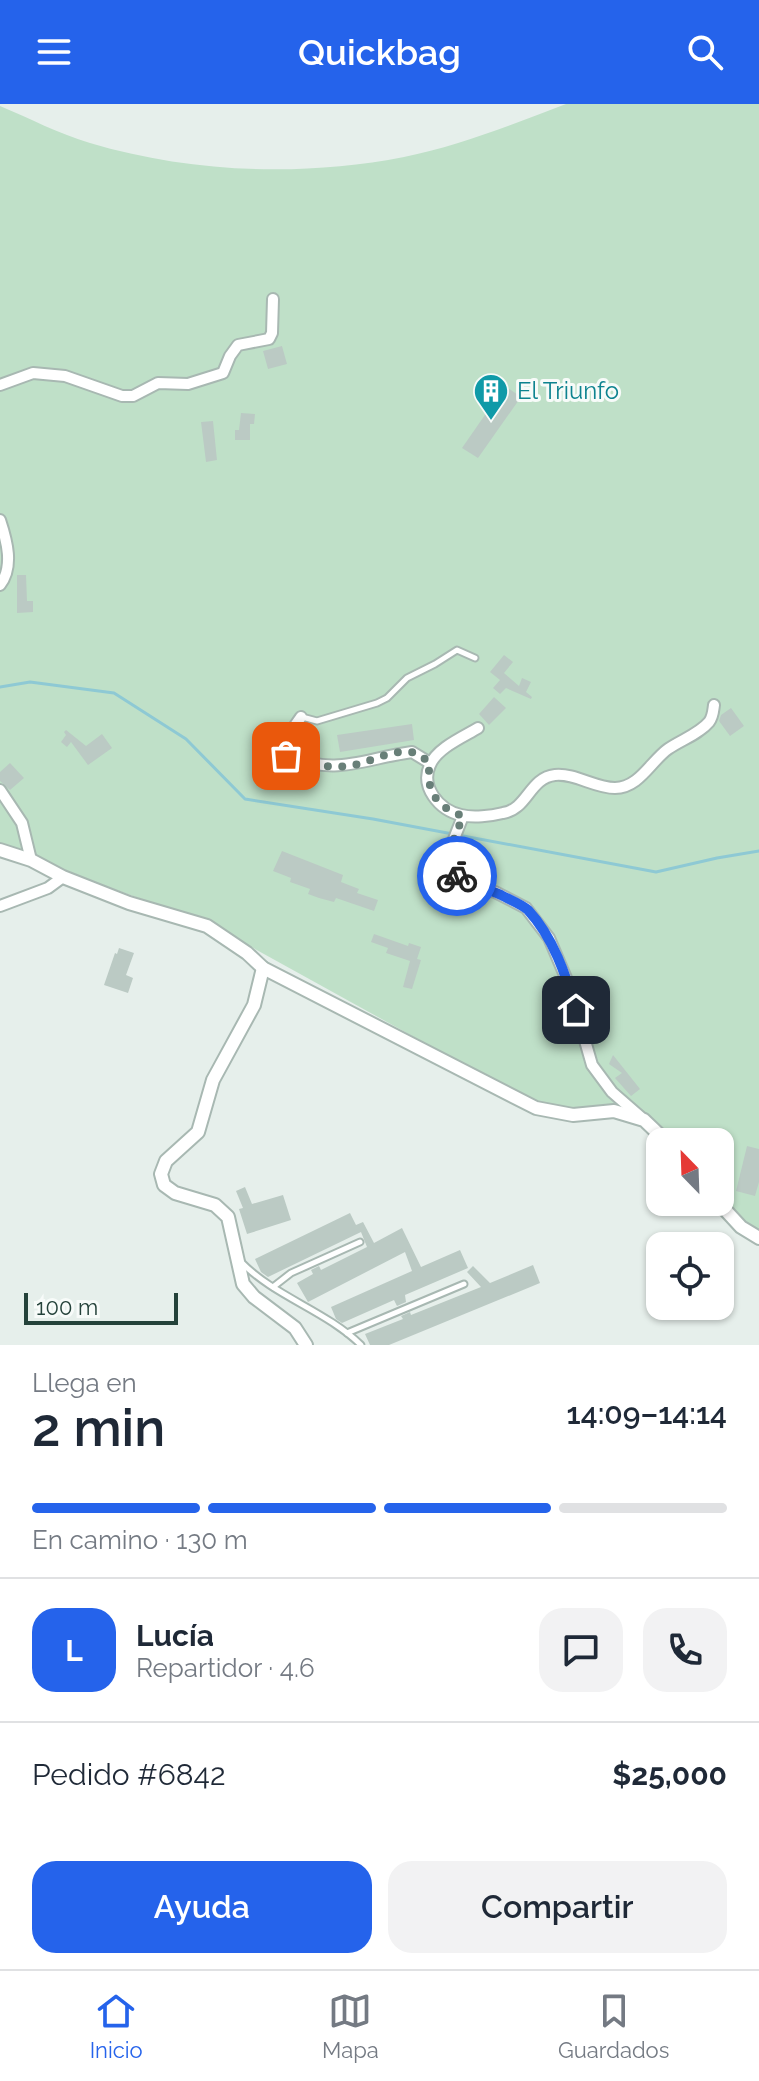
<!DOCTYPE html>
<html lang="es">
<meta charset="utf-8">
<style>
body{margin:0;font-family:Raleway,sans-serif;background:#f2f2f3;color:#1f2937;height:100vh;display:flex;flex-direction:column;font-size:30px;white-space:nowrap}
*{box-sizing:border-box;margin:0}
p{font-size:26px;color:#747a83}
.icon{flex:none;width:44px;height:44px;fill:none;stroke:currentColor;stroke-width:2;stroke-linecap:round;stroke-linejoin:round}
.map{position:relative;height:1241px;overflow:hidden}
.sheet{display:flex;flex-direction:column;background:#fff;flex:1}
.sheet>*{flex:none}
.needle{width:52px;rotate:337deg}
.tools{position:absolute;left:646px;top:1024px;display:grid;gap:16px}
.tools a{display:grid;place-items:center;width:88px;height:88px;border-radius:16px;background:#fff;box-shadow:0 2px 6px #0004;font-size:40px}
.scale{position:absolute;left:24px;bottom:20px;width:154px;box-sizing:border-box;padding-left:8px;border:4px solid #24423a;border-top:0;font-size:22px;line-height:28px;white-space:nowrap;color:#24423a;-webkit-text-stroke:6px #f7fbf9;paint-order:stroke}
.pin{position:absolute;display:grid;place-items:center;width:68px;height:68px;color:#fff;margin:-34px;border-radius:16px;box-shadow:0 4px 12px #0006}
.courier{position:absolute;display:grid;place-items:center;width:80px;height:80px;margin:-40px;border:6px solid #2563eb;border-radius:50%;background:#fff;color:#222;box-shadow:0 2px 10px #0007}
.headline em{font-style:normal;font-weight:600}
.headline div{display:flex;flex-direction:column-reverse}
.headline{display:flex;align-items:center;justify-content:space-between;height:136px;padding:0 32px}
h1{font-size:52px;font-weight:600;line-height:60px}
.bar{display:grid;grid-template-columns:repeat(4,1fr);gap:12px 8px;align-content:center;height:96px;padding:0 32px}
.bar i{height:10px;border-radius:6px;background:#e0e1e3}
.bar .active{background:#2563eb}
.bar p{grid-column:span 4}
.line{display:flex;align-items:center;gap:20px;padding:0 32px;border-top:2px solid #e0e1e3}
.line div{flex:1}
.round{display:grid;place-items:center;flex:none;width:84px;height:84px;border-radius:24px;background:#f2f2f3}
.primary-button{display:flex;gap:16px;margin-top:auto;padding:16px 32px}
.primary-button a{flex:1;height:92px;border-radius:24px;background:#2563eb;color:#fff;font-size:32px;font-weight:600;line-height:92px;text-align:center}
.primary-button a+a{background:#f2f2f3;color:#1f2937}
header{display:flex;justify-content:space-between;align-items:center;height:104px;padding:0 32px;background:#2563eb;color:#fff;font-size:36px;font-weight:600}
.dock{display:flex;justify-content:space-around;align-items:center;height:112px;border-top:2px solid #e0e1e3;background:#fff;font-size:22px;color:#747a83}
.dock a{display:grid;justify-items:center;gap:4px}
.dock .active{color:#2563eb}
.map>svg:first-child{display:block}
.green{fill:#bfe0c8}
.lines{fill:none;stroke-linecap:round;stroke-linejoin:round}
.stream{stroke:#8ec9d4;stroke-width:3}
.building{fill:#bbcac4}
.service-casing{stroke:#a8b8b2;stroke-width:9}
.minor-casing{stroke:#a8b8b2;stroke-width:14}
.tertiary-casing{stroke:#a8b8b2;stroke-width:16}
.service{stroke:#fff;stroke-width:5}
.minor{stroke:#fff;stroke-width:10}
.tertiary{stroke:#fff;stroke-width:12}
.done{stroke:#687f78;stroke-width:8;stroke-dasharray:0 14.4}
.route{stroke:#2563eb;stroke-width:10}
.labels{text-anchor:middle;stroke-width:6;stroke-linejoin:round;paint-order:stroke}
.culture-label{font-size:24px;fill:#0d838f;stroke:#f7fbf9;text-anchor:start}
</style>
<header><svg class="icon" aria-label="menu" viewBox="0 0 24 24"><path d="M4 6h16M4 12h16M4 18h16"/></svg>Quickbag<svg class="icon" aria-label="search" viewBox="0 0 24 24"><circle cx="10" cy="10" r="6"/><path d="M15 15l6 6"/></svg></header>
<div class="map">
<svg width="759" height="1241" viewBox="0 0 759 1241">
<rect width="100%" height="100%" fill="#e6efeb"/>
<path class="green" d="M566,0H759V1134L720,1098V1038H667L644,1016L614,1007L537,1001L208,819L0,744V2C29,14 59,30 90,39C191,69 301,73 404,53C459,42 514,20 566,0Z"/>
<g class="lines">
<path class="stream" d="M0,583L30,578L114,589L186,635L245,695L373,715L656,768L717,754L759,747"/>
</g>
<g class="building">
<path d="M282,242L287,260L268,265L263,247Z"/>
<path d="M505,282L521,293L478,354L462,344Z"/>
<path d="M241,309L255,310L254,320H250V336H235V326H239Z"/>
<path d="M213,317L217,356L206,358L201,318Z"/>
<path d="M17,471H26L27,497H33V508L17,509Z"/>
<path d="M504,551L513,558L504,569L519,582L522,574L531,578L526,588L532,593L531,595L506,584L500,590L493,584L500,576L490,568Z"/>
<path d="M494,593L506,604L489,621L479,610Z"/>
<path d="M731,604L744,622L730,632L719,617L721,611Z"/>
<path d="M412,620L414,636L340,648L337,631Z"/>
<path d="M66,626L86,642L102,630L112,644L88,661L71,638L67,643L61,638L66,631L64,628Z"/>
<path d="M10,659L24,674L10,686L0,677V668Z"/>
<path d="M282,747L343,771L341,778L359,785L357,789L378,796L374,807L336,794L334,798L319,794L308,790L310,785L290,778L291,774L273,767Z"/>
<path d="M374,830L408,842L409,839L421,843L417,855L421,856L412,885L403,883L410,857L386,849L388,844L371,838Z"/>
<path d="M119,844L134,849L126,871L133,874L128,889L104,881L115,849L117,850Z"/>
<path d="M613,951L640,985L631,992L615,974L622,969L609,960Z"/>
<path d="M747,1042L759,1045V1078L755,1092L736,1087Z"/>
<path d="M245,1083L252,1100L283,1091L291,1116L247,1130L239,1105L243,1104L236,1087Z"/>
<path d="M350,1109L356,1121L363,1118L374,1139L402,1124L421,1163L460,1146L468,1164L405,1191L406,1198L397,1202L394,1196L342,1219L336,1215L331,1203L412,1167L405,1148L308,1198L297,1179L313,1170L311,1166L319,1162L321,1166L367,1143L361,1128L268,1173L261,1168L255,1155Z"/>
<path d="M533,1161L540,1179L389,1241H370L365,1230L403,1215L401,1212L410,1208L411,1211L481,1183L467,1168L473,1162L490,1179Z"/>
</g>
<g class="lines">
<g class="service-casing">
<g id="service">
<path d="M302,613L317,617L377,599L387,594L407,574L435,560L457,546L475,554"/>
<path d="M240,1157C275,1193 325,1206 361,1241"/>
<path d="M273,1183L291,1169L360,1138"/>
<path d="M347,1229L464,1180"/>
</g>
</g>
<g class="minor-casing">
<g id="minor">
<path d="M0,281L33,269L65,272L122,292H133L158,279L188,280L223,269L230,252L238,241L269,235L272,229L273,195"/>
<path d="M0,416C7,437 14,463 0,481"/>
<path d="M301,613C291,628 284,633 286,652C339,672 361,655 412,648L430,659"/>
<path d="M478,624C463,633 437,644 430,661C420,683 439,706 461,711C473,714 491,712 503,709C528,705 529,674 555,671C575,669 595,684 615,684C639,684 651,657 668,645C681,636 699,630 709,618C713,613 713,608 714,601"/>
<path d="M0,686L22,719L31,756"/>
<path d="M463,712L450,745L451,767L467,782L495,788L526,804L549,834L569,881L592,961L612,988L643,1015"/>
<path d="M0,802L48,784L63,773"/>
</g>
</g>
<g class="tertiary-casing">
<g id="tertiary">
<path d="M0,746L31,756L63,773L129,799L207,822L247,849L263,864L536,1004L573,1011L614,1007L644,1016L667,1038"/>
<path d="M263,864L254,901L213,976L198,1028L166,1057L161,1070L164,1081L175,1089L215,1101L228,1113L243,1180L254,1193L295,1224L306,1241"/>
<path d="M718,1098L741,1123L759,1134"/>
</g>
</g>
<use href="#service" class="service"/>
<use href="#minor" class="minor"/>
<use href="#tertiary" class="tertiary"/>
</g>
<g class="lines">
<path class="done" d="M286,652C305,659 328,665 348,662C369,660 393,643 415,649C421,650 424,655 430,659C425,686 436,703 463,712L450,745L451,767L457,772"/>
<path class="route" d="M457,772C471,785 485,783 501,791C510,796 521,800 528,806C553,833 566,871 576,906"/>
</g>
<defs>
<g id="building-pin" transform="scale(1.8)"><path d="M0 17L-7.5 6A9.5 9.5 0 1 1 7.5 6Z" fill="#0f9aa8" stroke="#f7fbf9"/><path d="M-4-6H4V6H1V3H-1V6H-4ZM-2.5-4.3h1.7v1.8h-1.7ZM.8-4.3h1.7v1.8H.8ZM-2.5-1h1.7V.8h-1.7ZM.8-1h1.7V.8H.8Z" fill="#fff"/></g>
</defs>
<g fill-rule="evenodd">
<use href="#building-pin" x="491" y="287"/>
</g>
<g class="labels">
<g class="culture-label">
<text x="517" y="295">El Triunfo</text>
</g>
</g>
</svg>
<div class="tools">
<a><svg class="needle" viewBox="-14 -14 28 28"><path d="M0-13l5 13h-10z" fill="#e53935"/><path d="M0 13l5-13h-10z" fill="#747a83"/></svg></a>
<a><svg class="icon" aria-label="locate" viewBox="0 0 24 24"><circle cx="12" cy="12" r="6"/><path d="M12 2v4M12 18v4M2 12h4M18 12h4"/></svg></a>
</div>
<div class="scale">100 m</div>
<div class="pin" style="left:286px;top:652px;background:#ea580c"><svg class="icon" aria-label="bag" viewBox="0 0 24 24"><path d="M5 8h14l-1 12H6zM9 8a3 3 0 0 1 6 0"/></svg></div>
<div class="pin" style="left:576px;top:906px;background:#1f2937"><svg class="icon" aria-label="home" viewBox="0 0 24 24"><path d="M3 11l9-7 9 7M6 9v11h12V9"/></svg></div>
<div class="courier" style="left:457px;top:772px"><svg class="icon" aria-label="bike" viewBox="0 0 24 24"><circle cx="6" cy="16" r="4"/><circle cx="18" cy="16" r="4"/><path d="M6 16l4-8h5l3 8M10 8l3 8H6M13 5h3"/></svg></div>
</div>
<section class="sheet">
<div class="headline"><div><h1>2 min</h1><p>Llega en</p></div><em>14:09–14:14</em></div>
<div class="bar"><i class="active"></i><i class="active"></i><i class="active"></i><i></i><p>En camino · 130 m</p></div>
<div class="line" style="height:144px"><b class="round" style="background:#2563eb;color:#fff">L</b><div><b>Lucía</b><p>Repartidor · 4.6</p></div><a class="round"><svg class="icon" aria-label="chat" viewBox="0 0 24 24"><path d="M4 5h16v11H9l-5 4z"/></svg></a><a class="round"><svg class="icon" aria-label="phone" viewBox="0 0 24 24"><path d="M5 4h4l2 5-3 2q2 4 5 5l2-3 5 2v4C11 20 4 13 5 4z"/></svg></a></div>
<div class="line" style="height:104px"><div>Pedido #6842</div><b>$25,000</b></div>
<div class="primary-button"><a>Ayuda</a><a>Compartir</a></div>
</section>
<nav class="dock">
<a class="active"><svg class="icon" aria-label="home" viewBox="0 0 24 24"><path d="M3 11l9-7 9 7M6 9v11h12V9"/></svg>Inicio</a>
<a><svg class="icon" aria-label="map" viewBox="0 0 24 24"><path d="M3 6l6-2 6 2 6-2v14l-6 2-6-2-6 2zM9 4v14M15 6v14"/></svg>Mapa</a>
<a><svg class="icon" aria-label="saved" viewBox="0 0 24 24"><path d="M7 4h10v16l-5-4-5 4z"/></svg>Guardados</a>
</nav>
